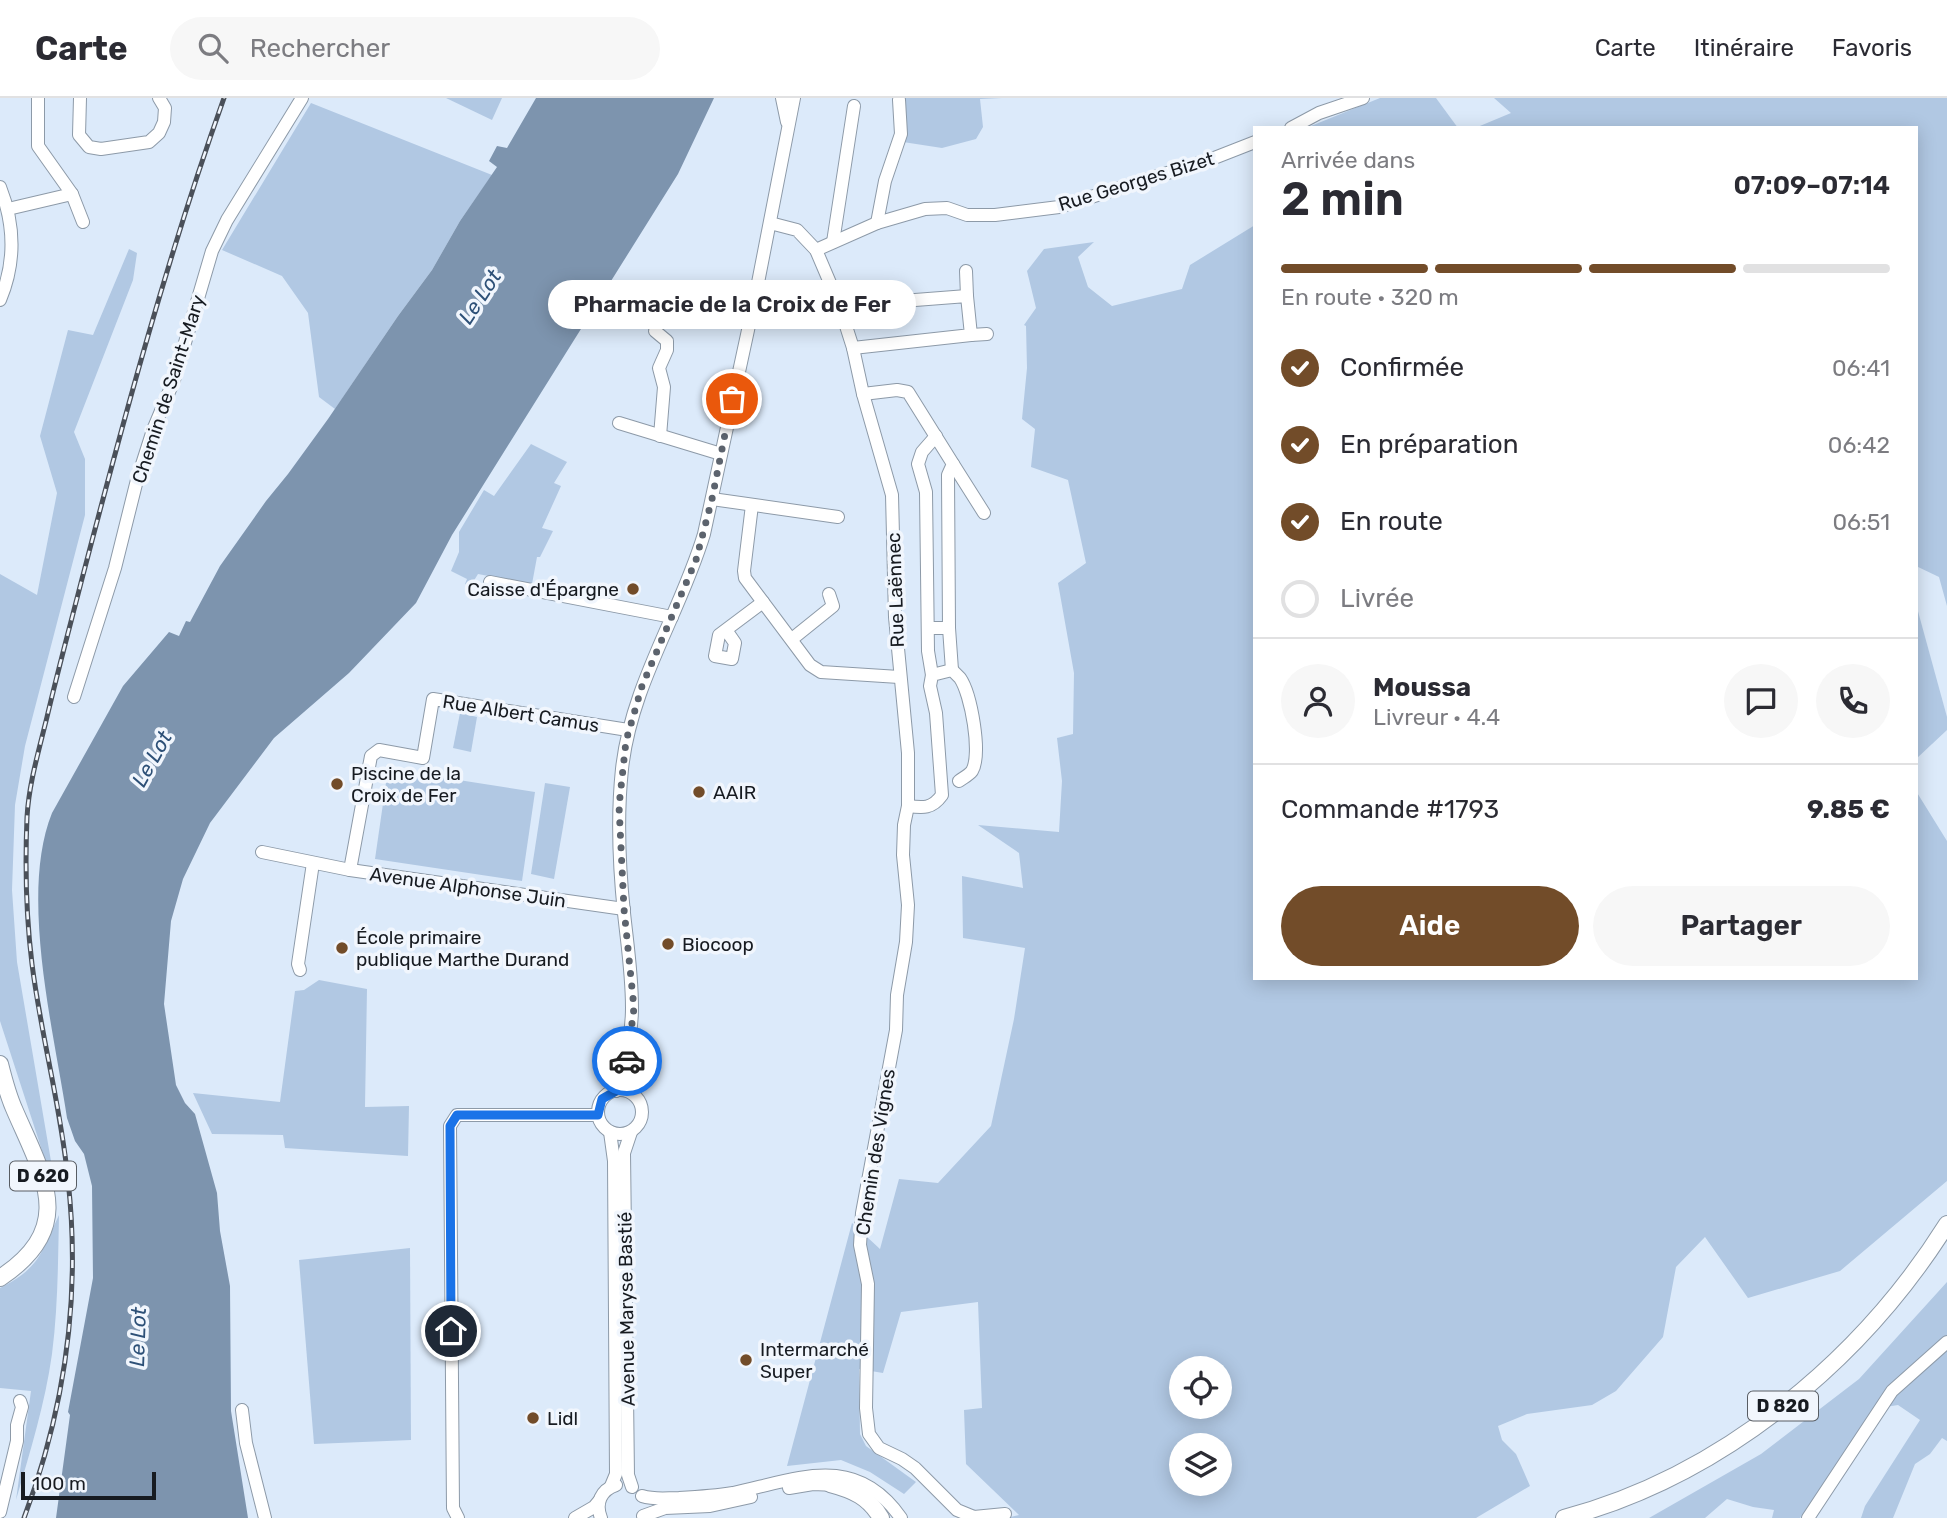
<!DOCTYPE html>
<html lang="fr">
<meta charset="utf-8">
<style>
body{margin:0;font-family:Rubik,sans-serif;background:#f7f7f7;color:#2b2b33;height:100vh;display:flex;flex-direction:column;font-size:26px;white-space:nowrap}
*{box-sizing:border-box;margin:0}
p{font-size:23px;color:#7c7c81}
.icon{flex:none;width:38px;height:38px;fill:none;stroke:currentColor;stroke-width:2;stroke-linecap:round;stroke-linejoin:round}
.map{position:relative;flex:1;overflow:hidden}
.details{position:absolute;left:1253px;top:28px;width:665px;height:854px;display:flex;flex-direction:column;background:#fff;border-radius:0px;box-shadow:0 4px 18px #0003}
.details>*{flex:none}
.controls{position:absolute;left:1169px;top:1258px;display:grid;gap:14px}
.controls a{display:grid;place-items:center;width:63px;height:63px;border-radius:50%;background:#fff;box-shadow:0 4px 18px #0003;font-size:35px}
.scale{position:absolute;left:21px;bottom:18px;width:135px;box-sizing:border-box;padding-left:7px;border:4px solid #171b21;border-top:0;font-size:19px;line-height:24px;white-space:nowrap;color:#171b21;-webkit-text-stroke:5px #f1f6fd;paint-order:stroke}
.pin{position:absolute;display:grid;place-items:center;width:60px;height:60px;color:#fff;margin:-30px;border:4px solid #fff;border-radius:50%;box-shadow:0 2px 7px #0007}
.courier{position:absolute;display:grid;place-items:center;width:70px;height:70px;margin:-35px;border:5px solid #1a73e8;border-radius:50%;background:#fff;color:#222;box-shadow:0 2px 9px #0007}
.bubble{position:absolute;height:49px;border-radius:24px;background:#fff;box-shadow:0 4px 18px #0003;font-size:23px;font-weight:600;line-height:49px;text-align:center}
.headline em{font-style:normal;font-weight:600}
.headline div{display:flex;flex-direction:column-reverse}
.headline{display:flex;align-items:center;justify-content:space-between;height:119px;padding:0 28px}
h1{font-size:46px;font-weight:600;line-height:52px}
.bar{display:grid;grid-template-columns:repeat(4,1fr);gap:10px 7px;align-content:center;height:84px;padding:0 28px}
.bar i{height:9px;border-radius:5px;background:#e1e1e2}
.bar .selected{background:#724c29}
.bar p{grid-column:span 4}
.line{display:flex;align-items:center;gap:18px;padding:0 28px;border-top:2px solid #e1e1e2}
.line div{flex:1}
.round{display:grid;place-items:center;flex:none;width:74px;height:74px;border-radius:37px;background:#f7f7f7}
ol{padding:0 28px;list-style:none}
li{display:flex;align-items:center;gap:21px;height:77px}
li p{margin-inline-start:auto}
li .icon{padding:7px;border-radius:50%;background:#724c29;color:#fff;stroke-width:4}
li:last-child{color:#7c7c81}
li i{width:38px;height:38px;border:4px solid #e1e1e2;border-radius:50%}
.primary-button{display:flex;gap:14px;margin-top:auto;padding:14px 28px}
.primary-button a{flex:1;height:80px;border-radius:42px;background:#724c29;color:#fff;font-size:28px;font-weight:600;line-height:80px;text-align:center}
.primary-button a+a{background:#f7f7f7;color:#2b2b33}
header{display:flex;align-items:center;gap:42px;box-sizing:border-box;height:98px;padding:0 35px;background:#fff;border-bottom:2px solid #e1e1e2}
header strong{font-size:33px}
nav{display:flex;gap:38px;margin-inline-start:auto;font-size:24px}
.search{width:490px;height:63px;background:#f7f7f7;display:flex;align-items:center;gap:18px;box-sizing:border-box;padding:0 24px;border-radius:38px;color:#7c7c81;font-size:26px}
.map>svg:first-child{display:block}
.green{fill:#b1c8e3;fill-rule:evenodd}
.water{fill:#7d94ae}
.lines{fill:none;stroke-linecap:round;stroke-linejoin:round}
.minor-casing{stroke:#8d9aa8;stroke-width:14}
.major-casing{stroke:#8d9aa8;stroke-width:18}
.minor{stroke:#fff;stroke-width:12}
.major{stroke:#fff;stroke-width:16}
.rail-casing{stroke:#4a5059;stroke-width:5}
.rail{stroke:#f1f6fd;stroke-width:2.5;stroke-dasharray:8;stroke-linecap:butt}
.done{stroke:#5c636d;stroke-width:7;stroke-dasharray:0 12.6}
.route{stroke:#1a73e8;stroke-width:9}
.poi-dot{fill:#724c29;stroke:#f1f6fd;stroke-width:2.5}
.labels{text-anchor:middle;stroke-width:7;stroke-linejoin:round;paint-order:stroke}
.shield{fill:#f1f6fd;stroke:#585d63;stroke-width:2}
.shield-label{font-size:18px;font-weight:bold;fill:#171b21}
.street-label{font-size:19px;fill:#171b21;stroke:#f1f6fd}
.poi-label{font-size:19px;fill:#171b21;stroke:#f1f6fd;text-anchor:start}
.water-label{font-size:21px;font-style:italic;fill:#2d5077;stroke:#f1f6fd}
</style>
<header>
<strong>Carte</strong>
<div class="search"><svg class="icon" aria-label="search" viewBox="0 0 24 24"><circle cx="10" cy="10" r="6"/><path d="M15 15l6 6"/></svg>Rechercher</div>
<nav><a>Carte</a><a>Itinéraire</a><a>Favoris</a></nav>
</header>
<div class="map">
<svg width="1947" height="1420" viewBox="0 0 1947 1420">
<rect width="100%" height="100%" fill="#dceafa"/>
<g class="green">
<path d="M446,0H502L492,22Z"/>
<path d="M904,0H1002L980,1L983,29L976,41L942,50L903,44Z"/>
<path d="M1380,0H1436L1458,30H1306Z"/>
<path d="M1494,0H1947V508L1939,479L1916,468V30H1475L1511,15Z"/>
<path d="M311,5L492,77L460,123L432,172L398,218L335,311L319,299L308,215L282,178L222,152Z"/>
<path d="M1255,127V880H1916V693L1947,743V1083L1840,1173L1748,1200L1705,1139L1676,1169L1663,1239L1616,1293L1592,1307L1527,1316L1498,1328L1502,1342L1516,1356L1530,1388L1476,1420H1006L1019,1417L966,1366L964,1312L982,1310L978,1204L901,1214L883,1275L859,1271L860,1336L866,1348L916,1384L904,1396L870,1374L841,1362L787,1368L852,1125L880,1151L899,1081L938,1085L991,1028L1014,921L1025,850L963,840L962,778L1023,790L1019,755L978,727L1059,734L1062,683L1057,640L1073,636L1074,575L1058,485L1086,465L1068,382L1031,369L1035,331L1022,321L1027,270L1026,228L1024,227L1036,210L1027,173L1044,151L1094,144L1078,159L1088,189L1112,208L1182,191L1190,167ZM1181,1270H1220V1309H1181ZM1181,1348H1220V1386H1181Z"/>
<path d="M129,151L137,155L133,182L74,334L85,361V417L25,648L15,707L12,792L17,864L52,1069L48,1071L0,923V476L37,497L57,395L40,338L68,232L93,237Z"/>
<path d="M531,346L567,364L554,385L561,388L542,430L553,433L540,459H537L532,486L478,476L470,489L465,486L467,481L451,473L459,454V434L484,392L494,398Z"/>
<path d="M1916,506L1947,619V632L1916,661Z"/>
<path d="M460,615L477,619L471,654L453,650Z"/>
<path d="M388,671L535,694L522,783L375,761Z"/>
<path d="M545,685L570,689L554,781L531,776Z"/>
<path d="M319,882L367,891L365,1009L409,1008L408,1058L285,1050L283,1037L212,1036L193,995L280,1004L295,893L304,892Z"/>
<path d="M59,1117C58,1163 58,1210 52,1256C45,1306 30,1354 16,1402L31,1293L0,1290V1190C39,1171 42,1154 59,1117Z"/>
<path d="M410,1150L411,1342L314,1346L299,1162Z"/>
<path d="M1947,1184V1343L1942,1340L1930,1356L1915,1366L1893,1420H1861L1865,1408L1920,1322L1898,1307L1873,1311L1872,1318L1800,1420H1772L1774,1412L1753,1409L1727,1401L1705,1420H1649L1761,1356L1859,1281Z"/>
</g>
<path class="water" d="M536,0H714L678,76L452,437L416,505L349,575L274,640L210,725L183,781L171,823L164,906L176,987L185,1005L195,1016L217,1095L220,1133L230,1188L231,1313L248,1420H56L70,1317L68,1314L93,1180L92,1088L84,1056L75,1043L67,1020C54,933 19,797 52,715L123,588L169,534L179,538L186,523L190,524L220,468L266,403L288,376L328,321L398,218L432,172L460,123L497,69L489,63L497,48L507,50Z"/>
<g class="lines">
<g class="minor-casing">
<g id="minor">
<path d="M38,0V48L72,96L83,124"/>
<path d="M80,0L79,37L89,49L101,51L149,44L159,35L164,24L165,10L159,0"/>
<path d="M782,0L787,24"/>
<path d="M1291,30L1319,15L1363,0"/>
<path d="M0,89C15,127 16,164 0,202"/>
<path d="M8,111L72,96"/>
<path d="M770,125L797,132L816,152L839,206L853,250L863,296L892,397L895,519L908,655V708L904,727L903,757L908,807L906,844L897,897L896,932L862,1115L860,1147L868,1186L866,1310L869,1336L879,1350L902,1361L915,1370L957,1412L974,1419L1005,1416"/>
<path d="M877,125L885,83L901,36L899,2"/>
<path d="M833,144L854,8"/>
<path d="M816,152L877,125L925,111L947,110L967,117H995L1059,109L1209,62L1255,44"/>
<path d="M966,173L967,198"/>
<path d="M850,207L967,198L971,237L853,250"/>
<path d="M655,233L667,243V252L659,270L664,289L660,338"/>
<path d="M971,237L987,236"/>
<path d="M863,296L897,292L908,294L953,366L948,377L949,530H928"/>
<path d="M619,325L721,356"/>
<path d="M953,366L984,415"/>
<path d="M712,401L838,419"/>
<path d="M752,407L744,473L745,480L810,567L821,574L899,579"/>
<path d="M490,484L672,519"/>
<path d="M949,530L952,572"/>
<path d="M726,532L735,545L732,561L715,558L719,537L763,504"/>
<path d="M792,541L833,508L829,496"/>
<path d="M932,577L928,553L926,394L918,366L922,354L936,338"/>
<path d="M74,599L115,470L137,382L153,332L174,282L212,153L227,122L302,0"/>
<path d="M908,708C923,710 932,711 942,697L936,615L930,588L932,577L952,572C953,573 959,579 960,580C971,596 982,656 972,673C969,677 963,680 959,683"/>
<path d="M262,754L350,772L624,811"/>
<path d="M350,772L371,658L379,652L423,660L433,601L628,632"/>
<path d="M300,872L298,866L313,765"/>
<circle cx="620" cy="1014" r="22"/>
<path d="M616,993C641,929 631,880 624,815C619,767 617,718 622,671C631,587 680,516 704,436L756,195L794,0"/>
<path d="M610,1034L614,1063L616,1376L611,1388"/>
<path d="M631,1034L624,1055L628,1377L632,1389"/>
<path d="M242,1312L246,1345L265,1420"/>
<path d="M789,1390L813,1386L836,1387"/>
<path d="M642,1398C655,1402 666,1400 679,1400C698,1399 715,1398 733,1395C798,1381 855,1354 901,1420"/>
<path d="M0,1414L17,1343V1327L22,1309L20,1303"/>
<path d="M643,1418L665,1410L710,1408L751,1399"/>
<path d="M458,1420L453,1410L450,1028L457,1017H598"/>
<path d="M575,1420L594,1409L599,1403"/>
<path d="M601,1420C595,1405 601,1392 616,1387"/>
<path d="M1808,1420L1892,1293L1947,1244"/>
</g>
</g>
<g class="major-casing">
<g id="major">
<path d="M0,966C4,982 8,998 15,1013C44,1080 77,1129 0,1180"/>
<path d="M830,1386C853,1392 869,1399 881,1420"/>
<path d="M1564,1420C1722,1378 1861,1263 1947,1126"/>
</g>
</g>
<use href="#minor" class="minor"/>
<use href="#major" class="major"/>
<g class="rail-casing">
<path id="rail" d="M24,1420C65,1311 81,1198 68,1082C61,1009 41,938 32,866C26,818 25,767 27,719C29,685 39,652 47,619C58,572 71,524 83,477C125,316 168,157 224,0"/>
</g>
<use href="#rail" class="rail"/>
</g>
<g class="lines">
<path class="done" d="M627,963L634,910L624,811L619,708L626,643L642,588L696,462L712,401L732,301"/>
<path class="route" d="M451,1233L450,1028L457,1017H598L602,1001L616,993L627,963"/>
</g>
<g class="poi-dot">
<circle cx="633" cy="491" r="7"/>
<circle cx="337" cy="686" r="7"/>
<circle cx="699" cy="694" r="7"/>
<circle cx="668" cy="846" r="7"/>
<circle cx="342" cy="850" r="7"/>
<circle cx="746" cy="1262" r="7"/>
<circle cx="533" cy="1320" r="7"/>
</g>
<g class="labels">
<g class="shield">
<rect x="10" y="1063.5" width="66" height="29" rx="5"/>
<rect x="1748" y="1293.5" width="70" height="29" rx="5"/>
</g>
<g class="shield-label">
<text x="43" y="1084">D 620</text>
<text x="1783" y="1314">D 820</text>
</g>
<g class="street-label">
<text transform="translate(1136 83) rotate(-17)" y="7">Rue Georges Bizet</text>
<text transform="translate(168 291) rotate(-72)" y="7">Chemin de Saint-Mary</text>
<text transform="translate(895 492) rotate(-92)" y="7">Rue Laënnec</text>
<text transform="translate(521 615) rotate(9)" y="7">Rue Albert Camus</text>
<text transform="translate(468 789) rotate(8)" y="7">Avenue Alphonse Juin</text>
<text transform="translate(875 1054) rotate(-81)" y="7">Chemin des Vignes</text>
<text transform="translate(626 1211) rotate(-91)" y="7">Avenue Maryse Bastié</text>
</g>
<g class="poi-label">
<text x="619" y="498" text-anchor="end">Caisse d'Épargne</text>
<text x="351" y="682">Piscine de la<tspan x="351" dy="22">Croix de Fer</tspan></text>
<text x="713" y="701">AAIR</text>
<text x="356" y="846">École primaire<tspan x="356" dy="22">publique Marthe Durand</tspan></text>
<text x="682" y="853">Biocoop</text>
<text x="760" y="1258">Intermarché<tspan x="760" dy="22">Super</tspan></text>
<text x="547" y="1327">Lidl</text>
</g>
<g class="water-label">
<text transform="translate(480 199) rotate(-57)" y="7">Le Lot</text>
<text transform="translate(152 661) rotate(-61)" y="7">Le Lot</text>
<text transform="translate(138 1239) rotate(-88)" y="7">Le Lot</text>
</g>
</g>
</svg>
<div class="controls">
<a><svg class="icon" aria-label="locate" viewBox="0 0 24 24"><circle cx="12" cy="12" r="6"/><path d="M12 2v4M12 18v4M2 12h4M18 12h4"/></svg></a>
<a><svg class="icon" aria-label="layers" viewBox="0 0 24 24"><path d="M12 4l9 5-9 5-9-5zM3 14l9 5 9-5"/></svg></a>
</div>
<div class="scale">100 m</div>
<div class="pin" style="left:732px;top:301px;background:#ea580c"><svg class="icon" aria-label="bag" viewBox="0 0 24 24"><path d="M5 8h14l-1 12H6zM9 8a3 3 0 0 1 6 0"/></svg></div>
<div class="pin" style="left:451px;top:1233px;background:#1f2937"><svg class="icon" aria-label="home" viewBox="0 0 24 24"><path d="M3 11l9-7 9 7M6 9v11h12V9"/></svg></div>
<div class="courier" style="left:627px;top:963px"><svg class="icon" aria-label="car" viewBox="0 0 24 24"><path d="M5 17H2v-5l4-1 3-4h7l3 4 3 1v5h-3M9 17h6M6 11h13"/><circle cx="7" cy="17" r="2"/><circle cx="17" cy="17" r="2"/></svg></div>
<div class="bubble" style="left:548px;top:182px;width:368px">Pharmacie de la Croix de Fer</div>
<section class="details">
<div class="headline"><div><h1>2 min</h1><p>Arrivée dans</p></div><em>07:09–07:14</em></div>
<div class="bar"><i class="selected"></i><i class="selected"></i><i class="selected"></i><i></i><p>En route · 320 m</p></div>
<ol>
<li><svg class="icon" aria-label="check" viewBox="0 0 24 24"><path d="M5 12l5 5 9-10"/></svg>Confirmée<p>06:41</p></li>
<li><svg class="icon" aria-label="check" viewBox="0 0 24 24"><path d="M5 12l5 5 9-10"/></svg>En préparation<p>06:42</p></li>
<li><svg class="icon" aria-label="check" viewBox="0 0 24 24"><path d="M5 12l5 5 9-10"/></svg>En route<p>06:51</p></li>
<li><i></i>Livrée</li>
</ol>
<div class="line" style="height:126px"><a class="round"><svg class="icon" aria-label="person" viewBox="0 0 24 24"><circle cx="12" cy="8" r="4"/><path d="M4 21q1-7 8-7t8 7"/></svg></a><div><b>Moussa</b><p>Livreur · 4.4</p></div><a class="round"><svg class="icon" aria-label="chat" viewBox="0 0 24 24"><path d="M4 5h16v11H9l-5 4z"/></svg></a><a class="round"><svg class="icon" aria-label="phone" viewBox="0 0 24 24"><path d="M5 4h4l2 5-3 2q2 4 5 5l2-3 5 2v4C11 20 4 13 5 4z"/></svg></a></div>
<div class="line" style="height:91px"><div>Commande #1793</div><b>9.85 €</b></div>
<div class="primary-button"><a>Aide</a><a>Partager</a></div>
</section>
</div>
